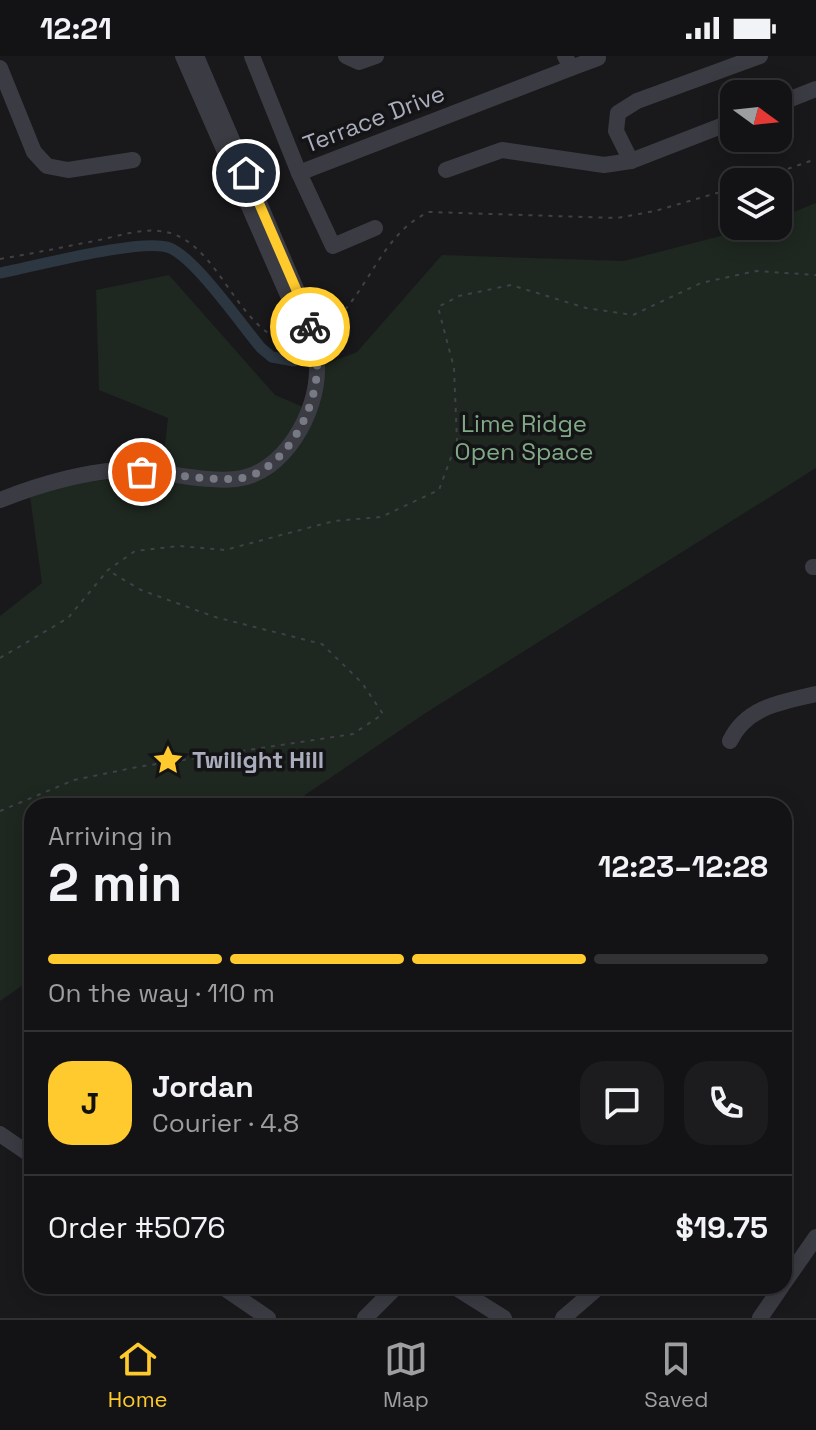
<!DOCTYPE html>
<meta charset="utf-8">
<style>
body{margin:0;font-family:"Space Grotesk",sans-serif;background:#1c1c1e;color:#f1f3f6;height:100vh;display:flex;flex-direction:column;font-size:30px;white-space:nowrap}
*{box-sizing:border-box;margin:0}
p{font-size:26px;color:#9d9ea0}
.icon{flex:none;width:44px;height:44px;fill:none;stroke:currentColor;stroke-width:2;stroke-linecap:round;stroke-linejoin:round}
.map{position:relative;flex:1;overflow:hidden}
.panel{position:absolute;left:24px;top:742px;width:768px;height:496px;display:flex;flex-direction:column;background:#131315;border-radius:24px;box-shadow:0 4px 20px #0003,0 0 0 2px #323234}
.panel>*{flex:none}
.needle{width:52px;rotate:105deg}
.controls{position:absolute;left:720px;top:24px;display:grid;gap:16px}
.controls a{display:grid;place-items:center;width:72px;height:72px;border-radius:16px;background:#131315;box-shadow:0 4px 20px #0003,0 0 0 2px #323234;font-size:40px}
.pin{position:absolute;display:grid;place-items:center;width:68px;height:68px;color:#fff;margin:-34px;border:4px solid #fff;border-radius:50%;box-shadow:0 2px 8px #0007}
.courier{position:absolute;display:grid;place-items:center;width:80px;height:80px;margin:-40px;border:6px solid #ffca2d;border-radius:50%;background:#fff;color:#222;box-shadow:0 2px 10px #0007}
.headline em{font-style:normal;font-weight:600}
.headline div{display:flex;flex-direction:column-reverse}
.headline{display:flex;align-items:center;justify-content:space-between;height:136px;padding:0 24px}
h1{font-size:52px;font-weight:600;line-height:60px}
.bar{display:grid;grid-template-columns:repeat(4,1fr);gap:12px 8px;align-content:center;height:96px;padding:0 24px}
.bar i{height:10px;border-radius:6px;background:#323234}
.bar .on{background:#ffca2d}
.bar p{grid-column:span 4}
.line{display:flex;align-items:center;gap:20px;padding:0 24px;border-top:2px solid #323234}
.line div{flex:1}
.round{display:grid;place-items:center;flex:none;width:84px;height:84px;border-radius:24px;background:#1c1c1e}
.status{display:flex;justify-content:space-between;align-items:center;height:56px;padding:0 40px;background:#131315;direction:ltr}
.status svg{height:22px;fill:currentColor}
.tab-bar{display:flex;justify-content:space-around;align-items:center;height:112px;border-top:2px solid #323234;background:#131315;font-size:22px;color:#9d9ea0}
.tab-bar a{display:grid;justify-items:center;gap:4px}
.tab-bar .on{color:#ffca2d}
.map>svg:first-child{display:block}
.green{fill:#1e2720}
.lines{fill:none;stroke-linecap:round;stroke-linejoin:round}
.canal{stroke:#2d3741;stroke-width:11}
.path{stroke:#3f4148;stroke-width:2;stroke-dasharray:4 6;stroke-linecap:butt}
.minor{stroke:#3b3c43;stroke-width:16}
.done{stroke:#777a84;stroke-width:8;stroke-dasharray:0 14.4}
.route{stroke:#ffca2d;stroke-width:10}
.labels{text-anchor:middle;stroke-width:7;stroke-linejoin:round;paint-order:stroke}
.street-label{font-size:24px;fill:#aaaebc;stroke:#141417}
.park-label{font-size:24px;fill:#80a986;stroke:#141417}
.poi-label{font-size:24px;font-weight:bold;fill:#aaaebc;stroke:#141417;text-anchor:start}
</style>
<div class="status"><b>12:21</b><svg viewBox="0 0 49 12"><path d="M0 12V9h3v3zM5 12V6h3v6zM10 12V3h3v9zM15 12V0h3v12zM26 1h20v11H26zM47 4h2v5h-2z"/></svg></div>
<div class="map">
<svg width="816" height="1262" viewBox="0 0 816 1262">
<rect width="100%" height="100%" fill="#19191c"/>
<path class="green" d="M816,147V412L424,658L289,750H32V923L0,945V560L42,527L29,433L162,417L168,362L99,334L96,234L169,219L275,339L308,353L318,311L357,296L442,199L624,205L759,170H778V162Z"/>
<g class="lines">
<path class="canal" d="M0,217C33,211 143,181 170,192C196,203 241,268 261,292L272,301L294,305"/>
<g class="path">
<path d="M750,126L816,103"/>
<path d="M0,203C35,197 69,190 104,183C121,179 141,173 159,175C221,180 234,281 298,289"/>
<path d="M323,274C368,243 378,179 429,156L617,162L655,155L734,132"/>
<path d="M0,602L68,562L108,514L135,495L179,490L225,494L334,465L381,461L439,434L457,385L454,312L438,251L459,240L511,229L586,252L633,259L701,227L756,215L816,219"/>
<path d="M0,755L74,724L137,711L353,678L383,658L362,627L322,588L215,561L141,534L109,515"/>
</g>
<g class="minor">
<path d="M183,0L301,269L310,276L309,263L196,0"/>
<path d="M252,0L299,117L333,190L375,172"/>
<path d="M346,0L359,6L376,0"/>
<path d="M0,12L34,96L47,110L68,114L133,104"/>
<path d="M571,12L598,2"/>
<path d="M778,48L816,33"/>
<path d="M631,105L616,75L618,57L637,45L760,0"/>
<path d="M446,114L502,94L604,109L631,105L734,65"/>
<path d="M299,117L571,12L565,0"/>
<path d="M0,444C38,429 78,417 119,414C156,412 201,427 236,423C284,418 318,356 317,312C317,300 313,287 310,276"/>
<path d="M813,511H816"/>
<path d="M730,685C746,651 781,646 816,638"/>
<path d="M0,1078L32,1100"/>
<path d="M784,1227L816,1181"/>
<path d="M221,1230L268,1262"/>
<path d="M453,1230L504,1262"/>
<path d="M365,1262L397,1230"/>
<path d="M563,1262L600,1230"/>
<path d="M760,1262L782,1230"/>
</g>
</g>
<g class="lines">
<path class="done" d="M142,416C172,418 204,424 234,423C282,421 316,356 317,313C318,299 311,285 310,271"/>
<path class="route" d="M246,117L309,263L310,271"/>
</g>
<defs>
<g id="sight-bare" transform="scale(2.4)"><path d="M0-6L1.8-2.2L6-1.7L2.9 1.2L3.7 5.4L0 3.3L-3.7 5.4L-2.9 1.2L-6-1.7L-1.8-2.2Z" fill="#ffca2d" stroke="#141417" stroke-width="2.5" paint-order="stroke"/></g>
</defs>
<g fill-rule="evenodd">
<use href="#sight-bare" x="168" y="704"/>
</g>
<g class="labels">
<g class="street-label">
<text transform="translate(374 63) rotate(-21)" y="8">Terrace Drive</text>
</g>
<g class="park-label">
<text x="524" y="376">Lime Ridge<tspan x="524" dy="28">Open Space</tspan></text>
</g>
<g class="poi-label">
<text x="192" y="712">Twilight Hill</text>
</g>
</g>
</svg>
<div class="controls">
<a><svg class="needle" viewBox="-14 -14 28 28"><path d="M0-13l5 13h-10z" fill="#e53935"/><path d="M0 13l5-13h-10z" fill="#9d9ea0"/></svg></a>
<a><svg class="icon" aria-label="layers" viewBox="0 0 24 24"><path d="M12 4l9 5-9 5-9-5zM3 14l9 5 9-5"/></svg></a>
</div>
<div class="pin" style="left:142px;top:416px;background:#ea580c"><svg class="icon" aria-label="bag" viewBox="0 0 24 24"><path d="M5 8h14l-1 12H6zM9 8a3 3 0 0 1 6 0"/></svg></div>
<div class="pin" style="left:246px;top:117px;background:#1f2937"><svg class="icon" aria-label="home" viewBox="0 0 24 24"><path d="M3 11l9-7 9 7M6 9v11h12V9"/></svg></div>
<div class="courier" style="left:310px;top:271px"><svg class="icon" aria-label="bike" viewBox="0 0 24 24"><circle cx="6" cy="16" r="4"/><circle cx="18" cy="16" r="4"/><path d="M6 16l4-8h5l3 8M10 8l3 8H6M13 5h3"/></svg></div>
<section class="panel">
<div class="headline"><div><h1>2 min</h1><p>Arriving in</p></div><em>12:23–12:28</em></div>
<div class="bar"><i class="on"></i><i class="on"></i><i class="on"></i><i></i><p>On the way · 110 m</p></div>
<div class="line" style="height:144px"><b class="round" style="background:#ffca2d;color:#111">J</b><div><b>Jordan</b><p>Courier · 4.8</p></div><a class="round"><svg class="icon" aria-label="chat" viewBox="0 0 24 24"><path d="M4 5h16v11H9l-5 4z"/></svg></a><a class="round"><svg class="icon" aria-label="phone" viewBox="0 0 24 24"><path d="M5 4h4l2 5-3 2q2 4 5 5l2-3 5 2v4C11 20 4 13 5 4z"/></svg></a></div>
<div class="line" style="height:104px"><div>Order #5076</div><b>$19.75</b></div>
</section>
</div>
<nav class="tab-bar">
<a class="on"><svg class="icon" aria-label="home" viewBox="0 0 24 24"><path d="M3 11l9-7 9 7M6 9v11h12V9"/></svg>Home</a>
<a><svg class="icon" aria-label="map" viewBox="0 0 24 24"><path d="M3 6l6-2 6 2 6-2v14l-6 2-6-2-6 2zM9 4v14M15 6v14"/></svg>Map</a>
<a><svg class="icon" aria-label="saved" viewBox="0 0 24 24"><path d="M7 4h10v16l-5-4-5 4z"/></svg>Saved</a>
</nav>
